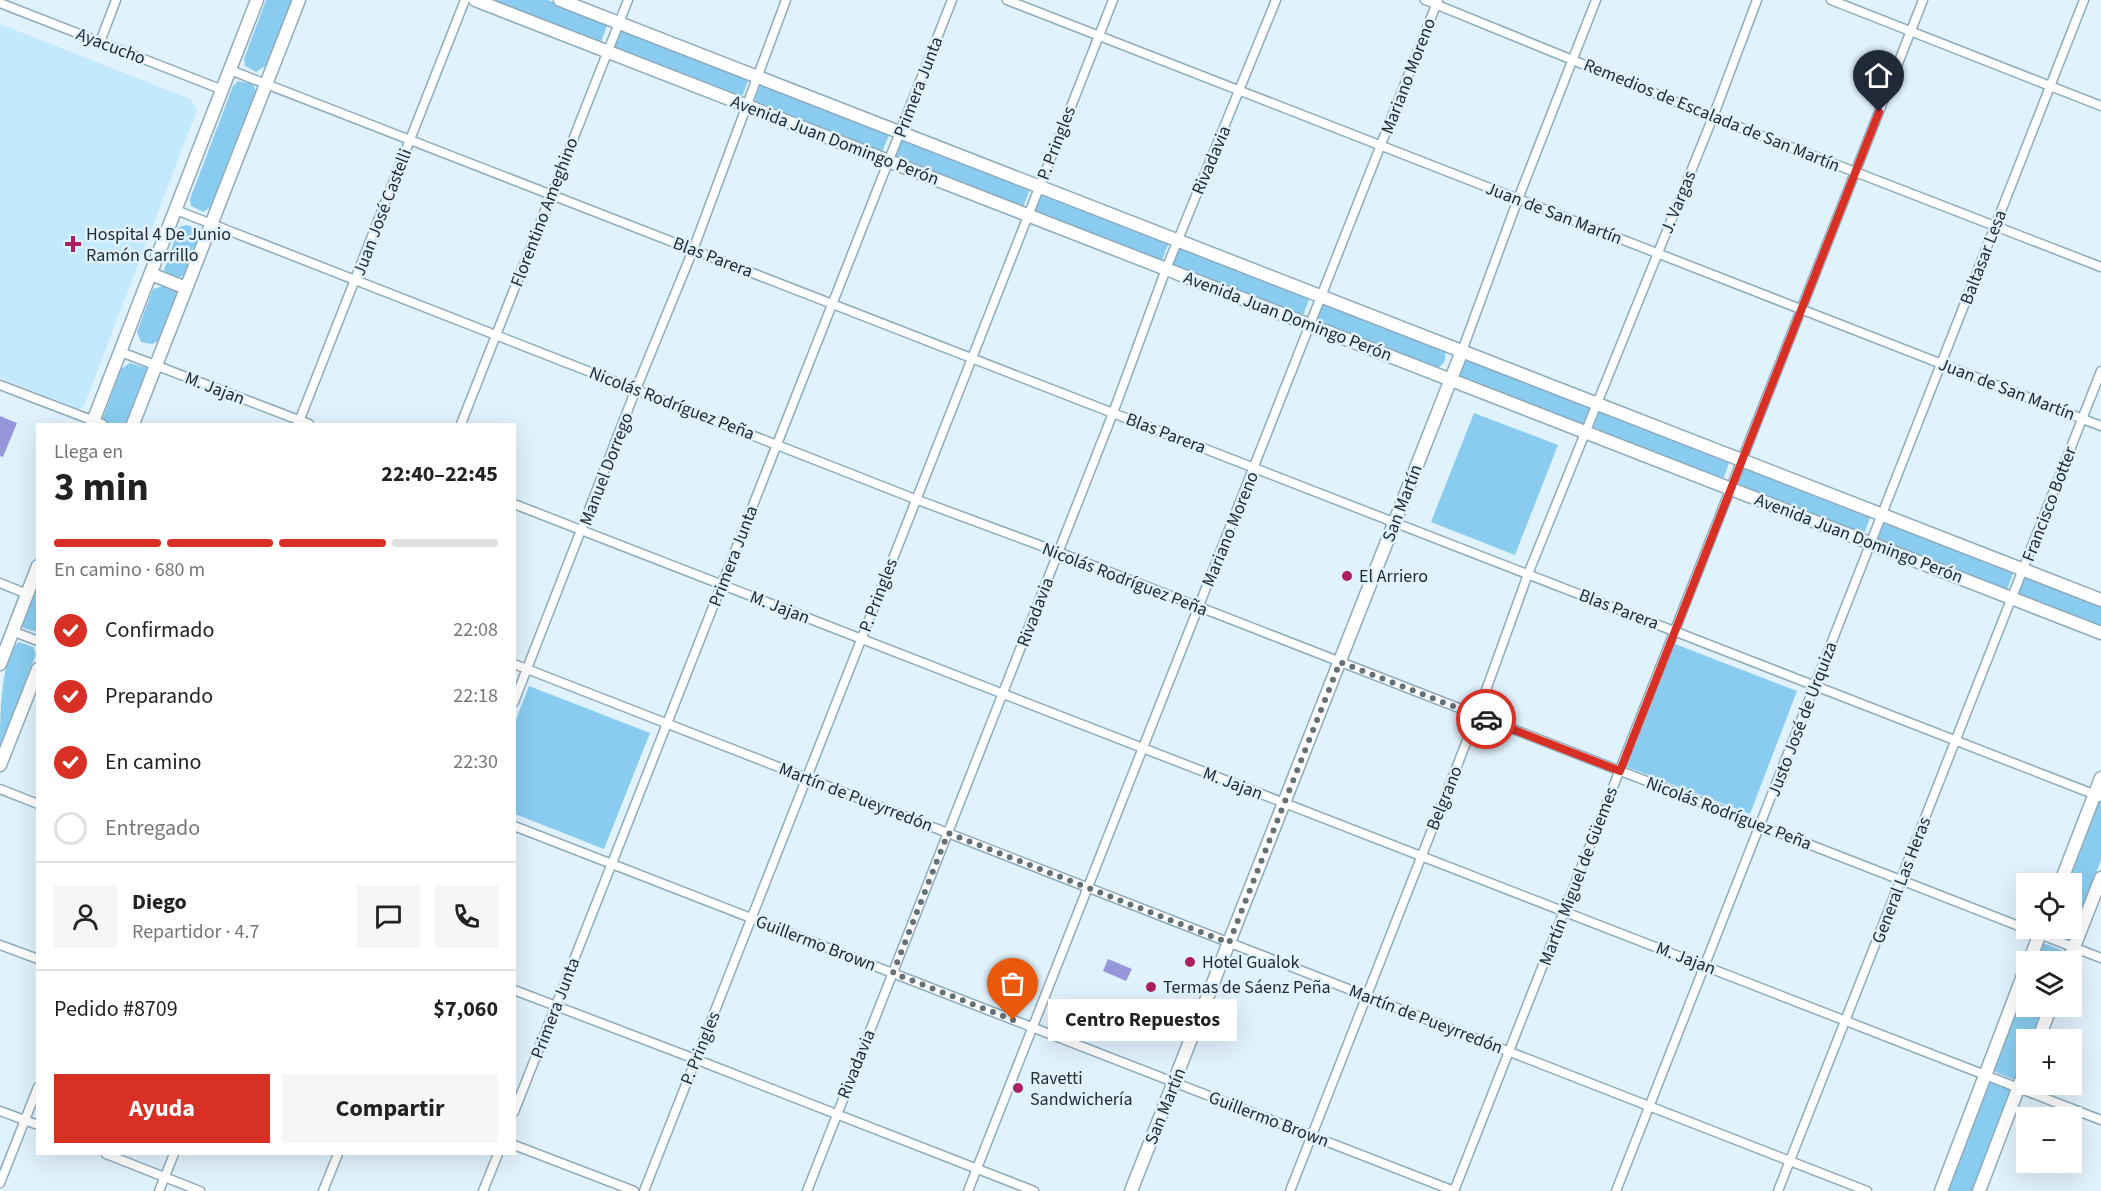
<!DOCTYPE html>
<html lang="es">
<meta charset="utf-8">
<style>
body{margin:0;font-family:"Source Sans 3",sans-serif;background:#f6f6f6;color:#222;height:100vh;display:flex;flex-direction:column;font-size:22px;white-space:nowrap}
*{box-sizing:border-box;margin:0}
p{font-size:20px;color:#767676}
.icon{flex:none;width:33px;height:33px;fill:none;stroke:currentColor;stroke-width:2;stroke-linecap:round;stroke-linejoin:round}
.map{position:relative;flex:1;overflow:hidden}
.panel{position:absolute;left:36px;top:423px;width:480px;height:732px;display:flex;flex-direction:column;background:#fff;border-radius:0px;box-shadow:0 6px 24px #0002}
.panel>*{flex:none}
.tools{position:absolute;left:2016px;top:873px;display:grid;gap:12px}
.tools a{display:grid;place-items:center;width:66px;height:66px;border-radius:0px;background:#fff;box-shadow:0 6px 24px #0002;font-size:30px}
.pin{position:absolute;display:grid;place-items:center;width:51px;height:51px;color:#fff;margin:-62px -26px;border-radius:50% 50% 50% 0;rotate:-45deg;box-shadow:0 0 6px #0007}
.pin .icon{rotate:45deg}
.courier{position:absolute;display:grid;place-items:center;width:60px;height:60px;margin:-30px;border:4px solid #d93025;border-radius:50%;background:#fff;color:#222;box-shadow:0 2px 8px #0007}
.bubble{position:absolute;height:42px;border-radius:0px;background:#fff;box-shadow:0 6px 24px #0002;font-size:20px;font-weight:700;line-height:42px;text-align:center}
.headline em{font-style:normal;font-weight:700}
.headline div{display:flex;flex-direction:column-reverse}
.headline{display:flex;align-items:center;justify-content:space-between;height:102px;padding:0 18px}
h1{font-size:39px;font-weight:700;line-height:45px}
.bar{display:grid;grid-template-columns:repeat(4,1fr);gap:9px 6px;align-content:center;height:72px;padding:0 18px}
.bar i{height:8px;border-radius:4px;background:#e0e0e0}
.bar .active{background:#d93025}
.bar p{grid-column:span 4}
.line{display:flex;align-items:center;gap:15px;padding:0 18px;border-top:2px solid #e0e0e0}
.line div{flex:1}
.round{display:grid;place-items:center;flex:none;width:63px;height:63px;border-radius:0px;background:#f6f6f6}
ol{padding:0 18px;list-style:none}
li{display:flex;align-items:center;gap:18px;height:66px}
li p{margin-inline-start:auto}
li .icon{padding:6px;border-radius:50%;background:#d93025;color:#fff;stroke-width:4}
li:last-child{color:#767676}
li i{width:33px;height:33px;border:3px solid #e0e0e0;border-radius:50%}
.primary-button{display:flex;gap:12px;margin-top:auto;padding:12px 18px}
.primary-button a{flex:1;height:69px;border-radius:0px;background:#d93025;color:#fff;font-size:24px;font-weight:700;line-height:69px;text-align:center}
.primary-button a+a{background:#f6f6f6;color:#222}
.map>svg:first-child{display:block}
.built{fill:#c3e9ff}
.green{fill:#89ccf0}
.water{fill:#9596dc}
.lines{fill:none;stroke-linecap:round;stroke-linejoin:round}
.minor-casing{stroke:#8eabbc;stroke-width:11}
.secondary-casing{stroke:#8eabbc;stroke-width:15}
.minor{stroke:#fff;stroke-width:8}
.secondary{stroke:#fff;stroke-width:12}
.done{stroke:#647179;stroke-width:6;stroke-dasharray:0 10.8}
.route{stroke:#d93025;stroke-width:8}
.poi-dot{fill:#ab2062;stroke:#e0f2fc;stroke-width:2}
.labels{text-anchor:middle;stroke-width:5;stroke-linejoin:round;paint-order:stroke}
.street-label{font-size:18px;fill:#212c33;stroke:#e0f2fc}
.poi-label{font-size:18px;fill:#212c33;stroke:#e0f2fc;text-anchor:start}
</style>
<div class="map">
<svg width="2101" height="1191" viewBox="0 0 2101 1191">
<rect width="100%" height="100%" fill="#e0f2fc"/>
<path class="built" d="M0,24L190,99L197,110L84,406L79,409L0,378Z"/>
<g class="green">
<path d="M266,0H292L267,65L256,72L245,66L244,59Z"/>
<path d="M491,0H548L608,23L601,42Z"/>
<path d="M620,29L749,78L742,97L613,48Z"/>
<path d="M238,81L253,84L257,93L213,206L203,212L191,206L190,199L233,86Z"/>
<path d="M761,84L890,133L882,152L754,103Z"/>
<path d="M900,138L1030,189L1022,210L892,158Z"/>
<path d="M1041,191L1169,242L1161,263L1033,212Z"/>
<path d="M187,225L200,230L202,238L187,275C178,278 170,278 164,270L179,227Z"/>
<path d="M1180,246L1310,297L1302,318L1171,267Z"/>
<path d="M163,286L176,289L177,299L162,339L152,344L141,342L137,332L153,289Z"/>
<path d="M1322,301L1444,349C1447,359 1445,363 1437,369L1314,321Z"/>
<path d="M1462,358L1475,360L1591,405L1583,426L1460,378L1457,372Z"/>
<path d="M130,363L150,369L129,424H106L103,418L121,369Z"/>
<path d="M1601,408L1731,457L1723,480L1592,430Z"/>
<path d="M1474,413L1558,445L1515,555L1431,522Z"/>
<path d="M1744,463L1872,512L1864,534L1735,485Z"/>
<path d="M1884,518L2015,569L2006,592L1875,541Z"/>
<path d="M2026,575L2101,605V628L2018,595Z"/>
<path d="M37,581V632L23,628L22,619Z"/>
<path d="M19,642L33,647L36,654L0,747C0,721 0,656 19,642Z"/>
<path d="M1675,644L1797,691L1750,814L1627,767Z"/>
<path d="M529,686L650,733L604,849L515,814V722Z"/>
<path d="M2099,800H2101V860L2071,938L2049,929L2072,928V884L2067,883Z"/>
<path d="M2043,943L2066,952L2062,961H2036Z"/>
<path d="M2026,986V1006L2044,1007L2031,1039L2026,1040V1052L2015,1080L1993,1071Z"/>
<path d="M1988,1079L2012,1087L1973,1191H1946Z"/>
</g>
<g class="water">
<path d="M0,416L17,423L3,457L0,456Z"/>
<path d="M1108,959L1132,969L1126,981L1103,971Z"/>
</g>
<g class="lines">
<g class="minor-casing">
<g id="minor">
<path d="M1007,0L2101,426"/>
<path d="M1425,0L1713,117L2101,267"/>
<path d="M1831,0L2101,106"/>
<path d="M0,3L223,90"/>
<path d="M100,42L116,0"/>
<path d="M230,70L2101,797"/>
<path d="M176,210L915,499L1058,552L2101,958"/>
<path d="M1462,351L1518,199L1596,0"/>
<path d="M121,352L309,424"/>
<path d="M0,385L102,424"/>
<path d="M298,424L465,0"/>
<path d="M461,424L628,0"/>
<path d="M514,504L2101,1120"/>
<path d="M0,583L27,594"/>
<path d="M12,631L38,641"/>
<path d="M514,664L1867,1191"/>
<path d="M514,702L636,389L693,250L786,0"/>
<path d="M0,789L38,804"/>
<path d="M514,826L1454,1191"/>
<path d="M0,945L38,959"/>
<path d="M514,990L695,1059L1034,1191"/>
<path d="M0,1111L38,1125"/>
<path d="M514,1112L952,0"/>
<path d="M514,1145L634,1191"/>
<path d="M106,1154L200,1191"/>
<path d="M0,1183L38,1087"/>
<path d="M159,1191L174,1154"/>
<path d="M323,1191L338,1154"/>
<path d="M483,1191L498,1154"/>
<path d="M644,1191L1113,0"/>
<path d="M807,1191L1113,413L1166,269L1276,0"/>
<path d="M968,1191L1438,0"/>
<path d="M1290,1191L1477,715L1528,574L1713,117L1757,0"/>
<path d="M1454,1191L1923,0"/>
<path d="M1616,1191L2084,0"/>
<path d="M1778,1191L2101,371"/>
</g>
</g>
<g class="secondary-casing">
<g id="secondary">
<path d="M475,0L2101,633"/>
<path d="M560,0L2101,600"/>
<path d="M151,274L186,288"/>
<path d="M92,424L257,0"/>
<path d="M133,424L299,0"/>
<path d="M0,664L38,566"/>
<path d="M0,765L38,669"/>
<path d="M2060,884L2101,778"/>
<path d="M2029,962L2042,928"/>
<path d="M2068,962L2101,878"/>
<path d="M2038,1040L2051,1006"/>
<path d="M1131,1191L1462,351"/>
<path d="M1941,1191L2026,968"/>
<path d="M1979,1191L2026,1068"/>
</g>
</g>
<use href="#minor" class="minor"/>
<use href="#secondary" class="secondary"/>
</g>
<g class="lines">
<path class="done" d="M1013,1020L893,973L948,833L1229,943L1340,662L1486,719"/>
<path class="route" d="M1486,719L1620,771L1879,112"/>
</g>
<g class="poi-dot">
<path d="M70 235h6v6h6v6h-6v6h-6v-6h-6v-6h6z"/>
<circle cx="1347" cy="576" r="6"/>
<circle cx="1190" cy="962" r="6"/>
<circle cx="1151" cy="987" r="6"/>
<circle cx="1018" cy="1088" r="6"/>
</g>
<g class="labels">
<g class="street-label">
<text transform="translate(111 46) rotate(21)" y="6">Ayacucho</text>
<text transform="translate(1408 76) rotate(-69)" y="6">Mariano Moreno</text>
<text transform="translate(918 87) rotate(-69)" y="6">Primera Junta</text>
<text transform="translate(1712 115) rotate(22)" y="6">Remedios de Escalada de San Martín</text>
<text transform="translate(835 140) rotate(21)" y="6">Avenida Juan Domingo Perón</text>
<text transform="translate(1056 143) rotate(-69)" y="6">P. Pringles</text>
<text transform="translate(1211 160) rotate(-67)" y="6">Rivadavia</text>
<text transform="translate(1678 202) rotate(-68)" y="6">J. Vargas</text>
<text transform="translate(382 212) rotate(-69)" y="6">Juan José Castelli</text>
<text transform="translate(544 212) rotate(-69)" y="6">Florentino Ameghino</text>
<text transform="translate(1554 213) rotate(21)" y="6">Juan de San Martín</text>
<text transform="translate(713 257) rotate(21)" y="6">Blas Parera</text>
<text transform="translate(1983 257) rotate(-69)" y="6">Baltasar Lesa</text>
<text transform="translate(1288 316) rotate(21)" y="6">Avenida Juan Domingo Perón</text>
<text transform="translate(215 388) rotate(21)" y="6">M. Jajan</text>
<text transform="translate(2007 389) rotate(21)" y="6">Juan de San Martín</text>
<text transform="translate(672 403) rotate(21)" y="6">Nicolás Rodríguez Peña</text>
<text transform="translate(1166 433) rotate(21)" y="6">Blas Parera</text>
<text transform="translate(606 469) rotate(-69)" y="6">Manuel Dorrego</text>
<text transform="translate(1402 503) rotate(-69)" y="6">San Martín</text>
<text transform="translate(2049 504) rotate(-69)" y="6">Francisco Botter</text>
<text transform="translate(1230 529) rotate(-68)" y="6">Mariano Moreno</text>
<text transform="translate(1859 538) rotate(21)" y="6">Avenida Juan Domingo Perón</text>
<text transform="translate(733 556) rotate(-69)" y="6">Primera Junta</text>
<text transform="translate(1125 579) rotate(21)" y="6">Nicolás Rodríguez Peña</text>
<text transform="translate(878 595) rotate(-69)" y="6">P. Pringles</text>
<text transform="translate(780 607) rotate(21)" y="6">M. Jajan</text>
<text transform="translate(1619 609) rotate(21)" y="6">Blas Parera</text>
<text transform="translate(1035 612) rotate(-69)" y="6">Rivadavia</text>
<text transform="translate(1802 719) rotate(-69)" y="6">Justo José de Urquiza</text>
<text transform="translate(1233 783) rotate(21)" y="6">M. Jajan</text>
<text transform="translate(856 797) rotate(21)" y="6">Martín de Pueyrredón</text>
<text transform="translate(1444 798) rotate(-68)" y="6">Belgrano</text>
<text transform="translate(1729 813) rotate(21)" y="6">Nicolás Rodríguez Peña</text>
<text transform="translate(1578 876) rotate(-69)" y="6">Martín Miguel de Güemes</text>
<text transform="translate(1901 880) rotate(-69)" y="6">General Las Heras</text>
<text transform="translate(816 943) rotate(21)" y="6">Guillermo Brown</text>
<text transform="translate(1686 958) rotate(21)" y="6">M. Jajan</text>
<text transform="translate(555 1008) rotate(-69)" y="6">Primera Junta</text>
<text transform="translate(1426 1019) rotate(21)" y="6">Martín de Pueyrredón</text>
<text transform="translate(700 1048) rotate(-68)" y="6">P. Pringles</text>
<text transform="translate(856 1064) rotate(-68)" y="6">Rivadavia</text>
<text transform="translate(1165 1106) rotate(-68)" y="6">San Martín</text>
<text transform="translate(1269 1119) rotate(21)" y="6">Guillermo Brown</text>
</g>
<g class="poi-label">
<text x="86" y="240">Hospital 4 De Junio<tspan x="86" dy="21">Ramón Carrillo</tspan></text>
<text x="1359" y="582">El Arriero</text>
<text x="1202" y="968">Hotel Gualok</text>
<text x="1163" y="993">Termas de Sáenz Peña</text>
<text x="1030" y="1084">Ravetti<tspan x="1030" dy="21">Sandwichería</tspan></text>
</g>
</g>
</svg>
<div class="tools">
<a><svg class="icon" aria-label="locate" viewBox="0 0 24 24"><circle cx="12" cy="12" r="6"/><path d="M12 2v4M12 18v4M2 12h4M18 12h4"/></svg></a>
<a><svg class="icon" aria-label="layers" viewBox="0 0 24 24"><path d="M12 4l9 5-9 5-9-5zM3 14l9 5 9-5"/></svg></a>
<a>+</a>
<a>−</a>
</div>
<div class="pin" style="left:1013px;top:1020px;background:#ea580c"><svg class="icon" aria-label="bag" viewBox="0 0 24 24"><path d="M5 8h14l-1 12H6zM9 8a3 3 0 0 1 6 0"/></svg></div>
<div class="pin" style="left:1879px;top:112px;background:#1f2937"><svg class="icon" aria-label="home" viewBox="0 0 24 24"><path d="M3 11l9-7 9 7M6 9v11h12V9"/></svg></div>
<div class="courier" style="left:1486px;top:719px"><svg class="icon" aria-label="car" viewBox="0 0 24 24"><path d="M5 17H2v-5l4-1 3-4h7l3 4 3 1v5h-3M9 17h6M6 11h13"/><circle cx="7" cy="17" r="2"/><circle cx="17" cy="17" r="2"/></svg></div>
<div class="bubble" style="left:1048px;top:999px;width:189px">Centro Repuestos</div>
<section class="panel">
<div class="headline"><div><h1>3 min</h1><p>Llega en</p></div><em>22:40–22:45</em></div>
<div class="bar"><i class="active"></i><i class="active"></i><i class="active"></i><i></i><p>En camino · 680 m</p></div>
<ol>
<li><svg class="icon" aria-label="check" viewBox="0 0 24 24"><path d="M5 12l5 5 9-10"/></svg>Confirmado<p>22:08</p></li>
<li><svg class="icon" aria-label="check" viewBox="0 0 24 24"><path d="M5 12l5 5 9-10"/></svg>Preparando<p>22:18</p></li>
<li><svg class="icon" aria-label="check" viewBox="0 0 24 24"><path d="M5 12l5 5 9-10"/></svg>En camino<p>22:30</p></li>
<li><i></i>Entregado</li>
</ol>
<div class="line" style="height:108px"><a class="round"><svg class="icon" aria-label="person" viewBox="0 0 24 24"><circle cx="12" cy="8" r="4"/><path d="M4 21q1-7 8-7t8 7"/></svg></a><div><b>Diego</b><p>Repartidor · 4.7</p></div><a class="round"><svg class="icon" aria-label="chat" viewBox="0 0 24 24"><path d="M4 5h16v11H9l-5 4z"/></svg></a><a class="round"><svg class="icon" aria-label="phone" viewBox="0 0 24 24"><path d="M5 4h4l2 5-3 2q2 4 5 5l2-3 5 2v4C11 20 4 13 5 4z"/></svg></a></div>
<div class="line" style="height:78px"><div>Pedido #8709</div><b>$7,060</b></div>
<div class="primary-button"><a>Ayuda</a><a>Compartir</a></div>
</section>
</div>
